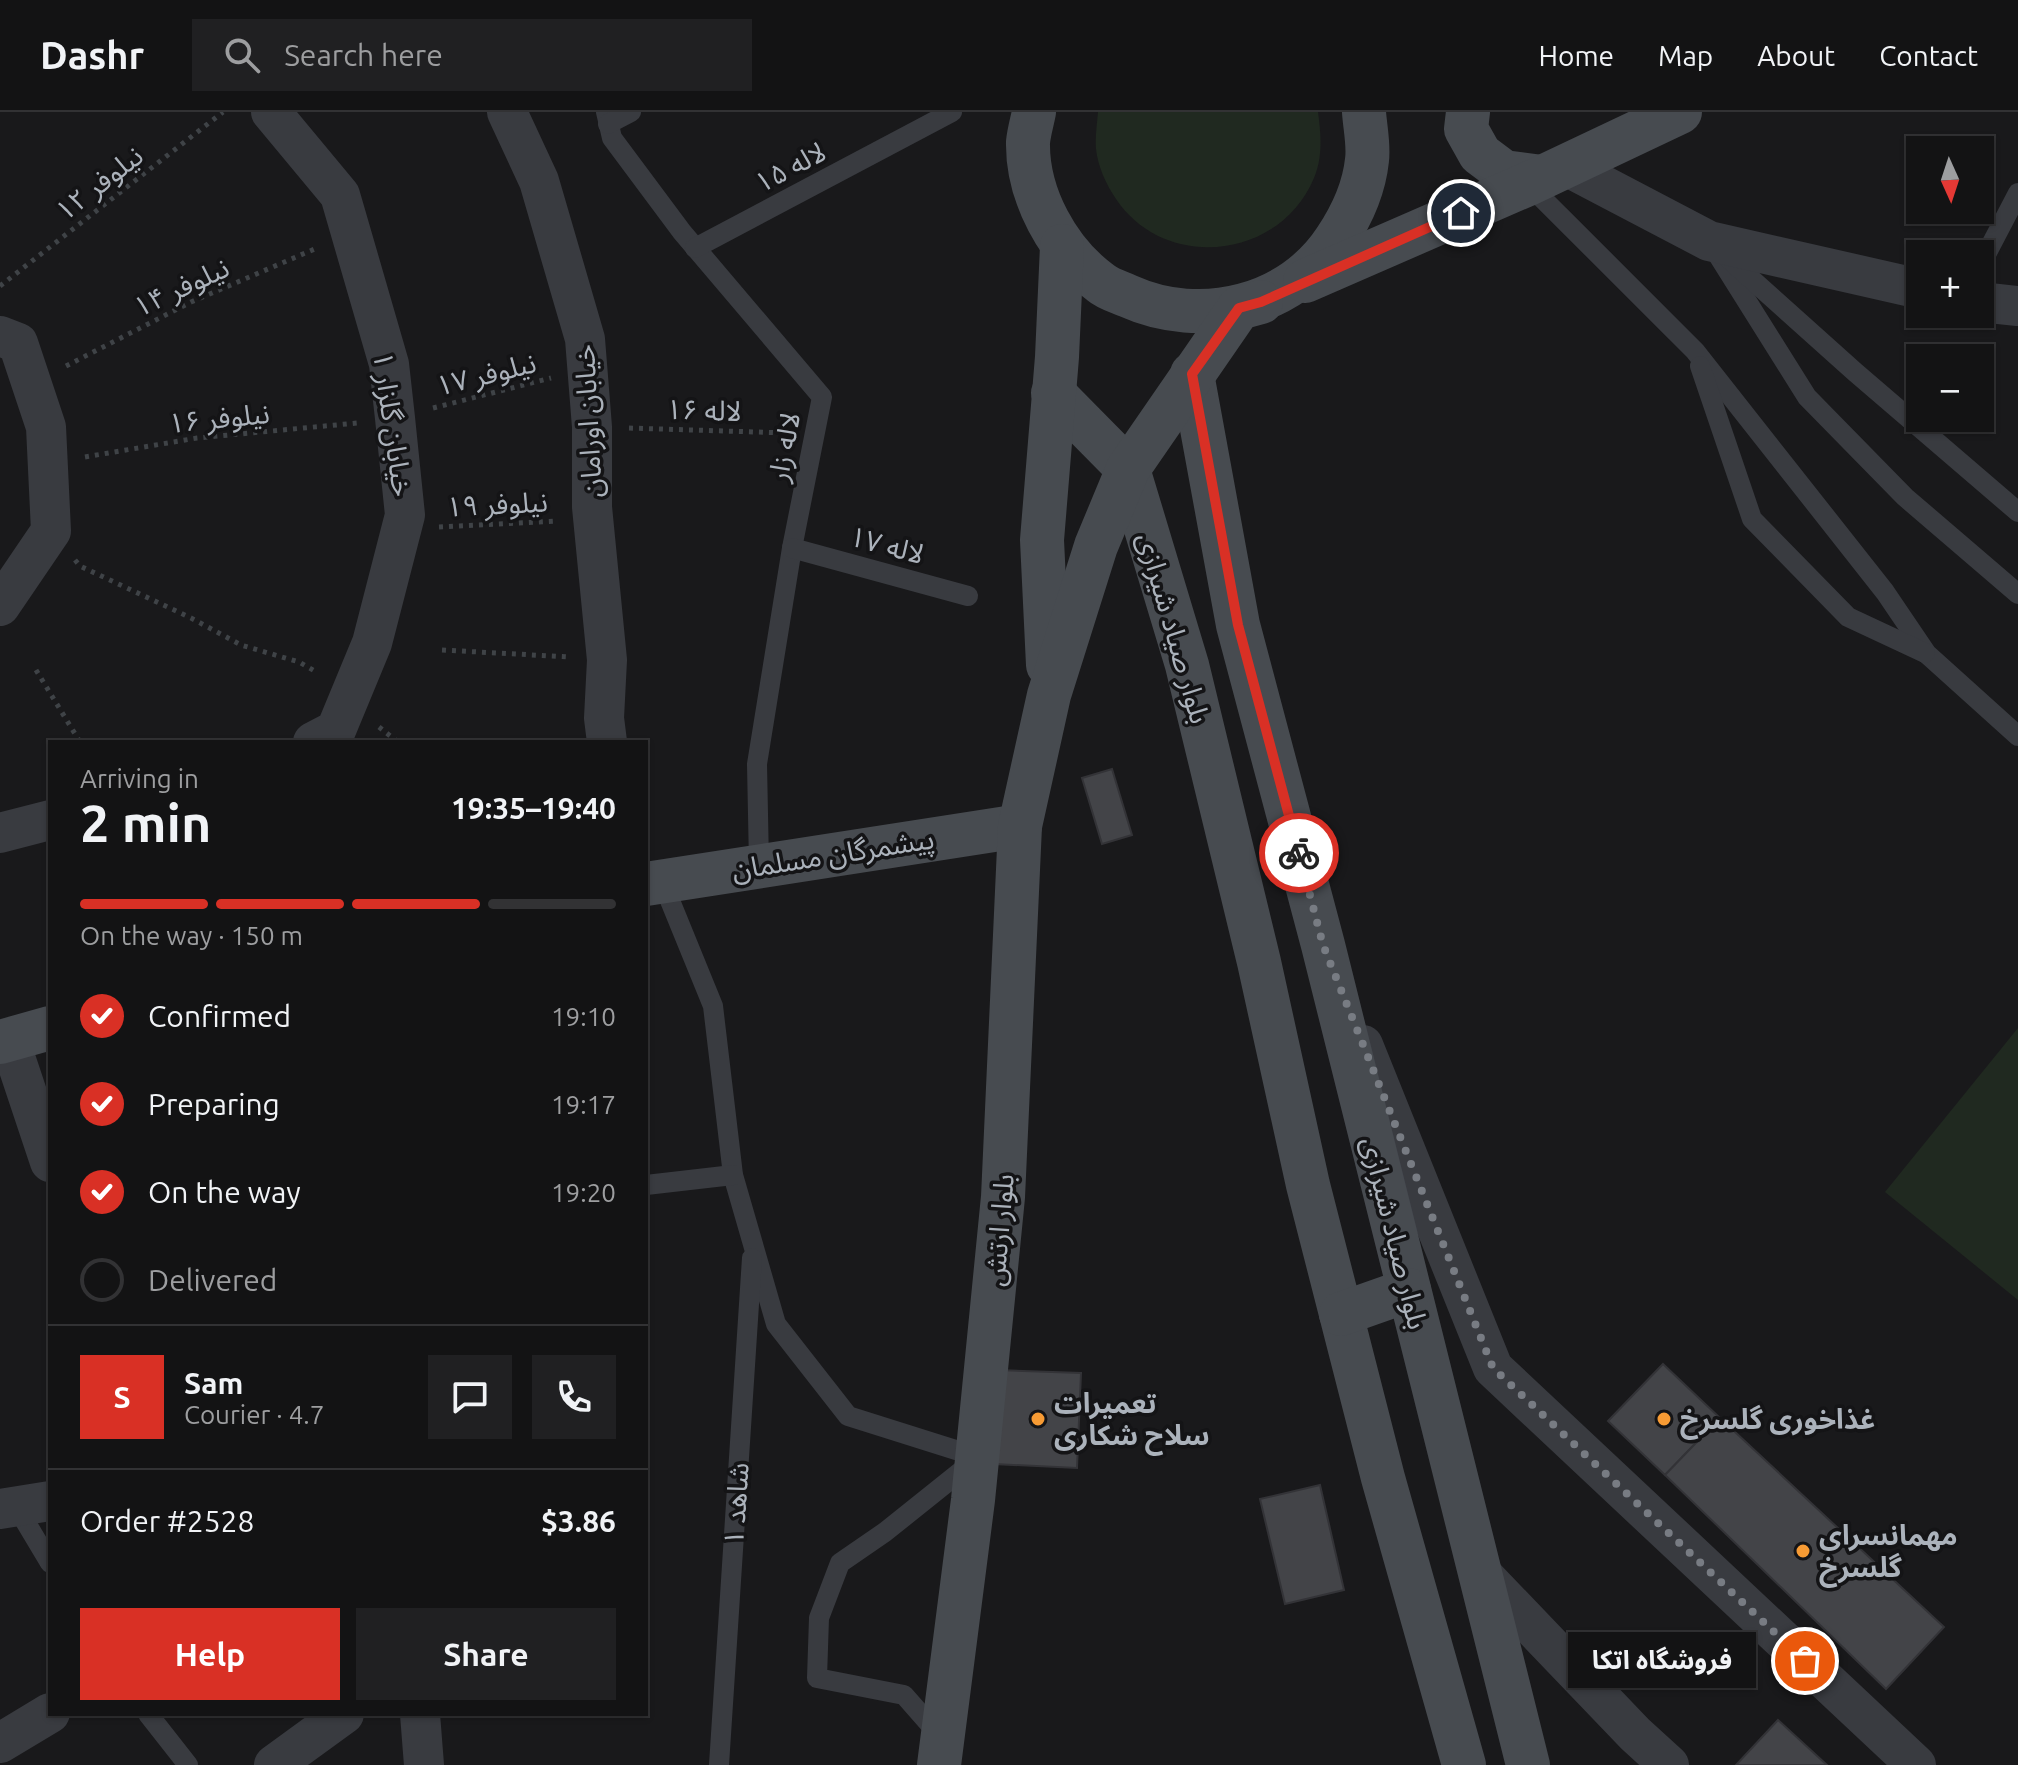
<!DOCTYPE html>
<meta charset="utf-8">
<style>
body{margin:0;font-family:Ubuntu,"Noto Sans Arabic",sans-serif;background:#202022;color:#f1f3f6;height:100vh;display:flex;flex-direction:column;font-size:30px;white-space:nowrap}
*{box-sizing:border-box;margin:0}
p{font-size:26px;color:#9d9ea0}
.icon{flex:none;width:44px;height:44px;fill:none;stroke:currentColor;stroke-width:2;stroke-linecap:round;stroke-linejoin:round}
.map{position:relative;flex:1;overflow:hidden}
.drawer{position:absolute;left:48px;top:628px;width:600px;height:976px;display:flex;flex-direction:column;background:#131314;border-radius:0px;box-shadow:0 2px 6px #0004,0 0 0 2px #323234}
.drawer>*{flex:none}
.needle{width:52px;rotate:177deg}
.controls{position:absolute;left:1906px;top:24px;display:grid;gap:16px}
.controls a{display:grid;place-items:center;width:88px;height:88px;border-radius:0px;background:#131314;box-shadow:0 2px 6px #0004,0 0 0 2px #323234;font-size:40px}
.pin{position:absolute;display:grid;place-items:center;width:68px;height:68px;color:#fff;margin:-34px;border:4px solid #fff;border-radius:50%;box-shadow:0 2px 8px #0007}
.courier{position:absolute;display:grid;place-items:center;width:80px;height:80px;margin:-40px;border:6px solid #d93025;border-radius:50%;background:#fff;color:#222;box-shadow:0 2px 10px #0007}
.bubble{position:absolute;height:56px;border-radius:0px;background:#131314;box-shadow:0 2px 6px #0004,0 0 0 2px #323234;font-size:26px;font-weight:700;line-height:56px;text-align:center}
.headline em{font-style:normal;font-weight:700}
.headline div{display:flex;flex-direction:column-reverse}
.headline{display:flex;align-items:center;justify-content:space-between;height:136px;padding:0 32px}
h1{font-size:52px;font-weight:700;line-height:60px}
.bar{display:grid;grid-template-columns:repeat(4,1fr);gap:12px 8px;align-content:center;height:96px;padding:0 32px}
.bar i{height:10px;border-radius:6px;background:#323234}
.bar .selected{background:#d93025}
.bar p{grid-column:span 4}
.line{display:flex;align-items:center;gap:20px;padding:0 32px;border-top:2px solid #323234}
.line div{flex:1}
.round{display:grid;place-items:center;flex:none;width:84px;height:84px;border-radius:0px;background:#202022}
ol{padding:0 32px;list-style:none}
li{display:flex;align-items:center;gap:24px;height:88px}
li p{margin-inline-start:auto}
li .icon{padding:8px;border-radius:50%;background:#d93025;color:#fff;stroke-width:4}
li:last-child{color:#9d9ea0}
li i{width:44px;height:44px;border:4px solid #323234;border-radius:50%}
.action{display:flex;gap:16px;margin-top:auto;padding:16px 32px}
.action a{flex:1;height:92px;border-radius:0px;background:#d93025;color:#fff;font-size:32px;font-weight:700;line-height:92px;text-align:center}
.action a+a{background:#202022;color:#f1f3f6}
header{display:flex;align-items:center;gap:48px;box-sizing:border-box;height:112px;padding:0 40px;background:#131314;border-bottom:2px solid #323234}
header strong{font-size:38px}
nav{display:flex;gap:44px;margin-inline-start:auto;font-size:28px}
.search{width:560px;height:72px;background:#202022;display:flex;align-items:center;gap:20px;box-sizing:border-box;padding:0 28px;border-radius:0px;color:#9d9ea0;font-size:30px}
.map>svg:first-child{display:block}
.green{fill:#202920}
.building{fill:#434448;stroke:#333337;stroke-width:2}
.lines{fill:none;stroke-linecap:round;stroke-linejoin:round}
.path{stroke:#3f4347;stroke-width:5;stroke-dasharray:4 6;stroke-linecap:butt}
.lane{stroke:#393b40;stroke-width:20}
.street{stroke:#393b40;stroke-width:40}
.secondary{stroke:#474b50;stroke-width:44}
.done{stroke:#787c83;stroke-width:8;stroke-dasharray:0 14.4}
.route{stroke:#d93025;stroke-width:10}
.poi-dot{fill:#f79b34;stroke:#141416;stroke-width:3}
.labels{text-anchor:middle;stroke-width:7;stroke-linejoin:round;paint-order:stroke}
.street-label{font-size:28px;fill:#abb2bb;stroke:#141416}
.poi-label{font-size:28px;font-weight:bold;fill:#abb2bb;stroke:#141416;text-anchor:start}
</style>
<header>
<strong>Dashr</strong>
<div class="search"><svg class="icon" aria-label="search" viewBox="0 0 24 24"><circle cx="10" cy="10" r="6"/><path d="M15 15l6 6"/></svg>Search here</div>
<nav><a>Home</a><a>Map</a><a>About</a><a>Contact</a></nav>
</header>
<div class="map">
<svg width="2018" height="1653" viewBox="0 0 2018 1653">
<rect width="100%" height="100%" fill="#19191b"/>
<g class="green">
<path d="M1098,0H1318C1321,22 1323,45 1314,66C1280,148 1165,160 1116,87C1106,72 1098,55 1096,37C1095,25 1097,12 1098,0Z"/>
<path d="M2018,916V1188L1885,1080Z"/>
</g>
<g class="building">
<path d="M1112,657L1132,723L1102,732L1082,666Z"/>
<path d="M1663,1252L1720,1306L1665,1363L1608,1309Z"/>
<path d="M998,1258L1081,1261L1077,1356L994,1352Z"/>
<path d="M1720,1306L1944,1515L1886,1577L1665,1363Z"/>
<path d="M1320,1373L1344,1478L1285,1492L1260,1387Z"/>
<path d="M1778,1608L1827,1653H1736Z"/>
</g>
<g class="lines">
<g class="path">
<path d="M0,174L223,0"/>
<path d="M66,254L191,190L317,136"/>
<path d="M433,296L551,266"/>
<path d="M629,316L787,321"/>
<path d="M85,345L197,326L357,311"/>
<path d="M439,415L557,409"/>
<path d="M75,448L80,454L191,506L241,533L299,550L318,561"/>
<path d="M442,538L570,545"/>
<path d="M36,558L80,630"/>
<path d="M379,615L398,630"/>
</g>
<g class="lane">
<path d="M606,0L612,26L682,120L822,285L792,436L757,652L759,752"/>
<path d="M608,12L631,0"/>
<path d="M1528,72L1695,239L1885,480L1927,542L2018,624"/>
<path d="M1711,132L1807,285L1905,385L2018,482"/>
<path d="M695,136L952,0"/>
<path d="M1729,147L1855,260L2018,400"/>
<path d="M1980,154L2018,81"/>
<path d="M1700,254L1752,407L1848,505L1925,541"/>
<path d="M792,436L968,484"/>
<path d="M662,769L713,894L733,1063L776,1212L848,1304L978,1345"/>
<path d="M646,1073L733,1063"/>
<path d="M16,1394L50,1451"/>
<path d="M148,1602L188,1653"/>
<path d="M940,1624L904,1583L817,1566L819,1506L840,1451L885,1420L975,1348"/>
<path d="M719,1653L752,1146"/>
</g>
<g class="street">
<path d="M271,0L340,83L389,252L395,306L405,403L372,531L336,618L313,630"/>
<path d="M507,0L539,69L585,227L592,315V395L607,548L604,606L607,630"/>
<path d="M1566,54L1709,129L1920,177"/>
<path d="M1980,190L2018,194"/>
<path d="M0,224L18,231L46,315L51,419L0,494"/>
<path d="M0,721L50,708"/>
<path d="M9,927L50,1050"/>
<path d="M1363,933L1493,1256L1916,1653"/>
<path d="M0,1397L50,1389"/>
<path d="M1479,1459L1635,1622L1669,1653"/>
<path d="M420,1602L424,1653"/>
<path d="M0,1631L50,1601"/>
<path d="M274,1653L344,1602"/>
</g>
<g class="secondary">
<path d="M1034,0C1032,10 1029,20 1028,30C1027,83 1058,140 1101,171C1108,177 1119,180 1128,184C1201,217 1292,195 1336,127C1352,103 1364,77 1367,48C1369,33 1365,15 1364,0"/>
<path d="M1468,0L1466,17L1480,42L1504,60L1542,65"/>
<path d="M1305,169L1528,72L1680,0"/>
<path d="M1192,262L1238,513L1323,833L1528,1653"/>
<path d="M1053,281L1128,357L1187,553L1259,850L1308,1073L1383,1366L1464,1653"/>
<path d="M1048,553L1042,428L1057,245L1062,134"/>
<path d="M646,772L1020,714"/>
<path d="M0,930L50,916"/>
<path d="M1341,1202L1409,1178"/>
<path d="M939,1653L973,1388L1003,1085L1020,714L1049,583L1096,434L1128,357L1239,196L1261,190"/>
</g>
</g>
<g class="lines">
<path class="done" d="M1299,741L1323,833L1493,1256L1805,1549"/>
<path class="route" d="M1299,741L1238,513L1192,262L1239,196L1261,190L1461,101"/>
</g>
<g class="poi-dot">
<circle cx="1038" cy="1307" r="8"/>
<circle cx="1664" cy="1307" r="8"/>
<circle cx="1803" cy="1439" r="8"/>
</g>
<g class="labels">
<g class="street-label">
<text transform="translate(790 55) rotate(-28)" y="10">لاله ۱۵</text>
<text transform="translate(99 71) rotate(-38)" y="10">نیلوفر ۱۲</text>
<text transform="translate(181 175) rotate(-25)" y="10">نیلوفر ۱۴</text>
<text transform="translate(486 262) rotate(-14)" y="10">نیلوفر ۱۷</text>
<text transform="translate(704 298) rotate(2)" y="10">لاله ۱۶</text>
<text transform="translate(219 306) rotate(-6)" y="10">نیلوفر ۱۶</text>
<text transform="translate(588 309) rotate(-93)" y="10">خیابان اورامان</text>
<text transform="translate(393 312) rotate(82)" y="10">خیابان گلزار ۱</text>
<text transform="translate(784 335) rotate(-79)" y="10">لاله زار</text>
<text transform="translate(497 392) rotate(-3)" y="10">نیلوفر ۱۹</text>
<text transform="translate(887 433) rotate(15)" y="10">لاله ۱۷</text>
<text transform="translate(1174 516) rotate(74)" y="10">بلوار صیاد شیرازی</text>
<text transform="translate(833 742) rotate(-9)" y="10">پیشمرگان مسلمان</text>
<text transform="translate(999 1118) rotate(-85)" y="10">بلوار ارتش</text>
<text transform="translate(1395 1121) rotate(76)" y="10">بلوار صیاد شیرازی</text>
<text transform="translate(736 1392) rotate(-86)" y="10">شاهد ۱</text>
</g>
<g class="poi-label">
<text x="1054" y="1301">تعمیرات<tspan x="1054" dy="32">سلاح شکاری</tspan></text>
<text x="1680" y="1317">غذاخوری گلسرخ</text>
<text x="1819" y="1433">مهمانسرای<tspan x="1819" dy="32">گلسرخ</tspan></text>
</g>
</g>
</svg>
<div class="controls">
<a><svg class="needle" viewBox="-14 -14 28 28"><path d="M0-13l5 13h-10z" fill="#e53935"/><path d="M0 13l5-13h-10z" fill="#9d9ea0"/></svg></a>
<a>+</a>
<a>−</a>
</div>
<div class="pin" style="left:1805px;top:1549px;background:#ea580c"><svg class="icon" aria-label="bag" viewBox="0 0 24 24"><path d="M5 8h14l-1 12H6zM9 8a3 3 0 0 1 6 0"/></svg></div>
<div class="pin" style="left:1461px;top:101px;background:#1f2937"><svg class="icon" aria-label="home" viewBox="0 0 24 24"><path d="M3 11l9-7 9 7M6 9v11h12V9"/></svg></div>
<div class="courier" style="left:1299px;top:741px"><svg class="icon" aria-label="bike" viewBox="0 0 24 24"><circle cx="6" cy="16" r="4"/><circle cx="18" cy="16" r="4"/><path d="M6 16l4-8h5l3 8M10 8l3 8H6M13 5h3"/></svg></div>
<div class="bubble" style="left:1568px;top:1520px;width:188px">فروشگاه اتکا</div>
<section class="drawer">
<div class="headline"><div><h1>2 min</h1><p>Arriving in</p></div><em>19:35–19:40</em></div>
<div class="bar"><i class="selected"></i><i class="selected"></i><i class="selected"></i><i></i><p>On the way · 150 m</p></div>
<ol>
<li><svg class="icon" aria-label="check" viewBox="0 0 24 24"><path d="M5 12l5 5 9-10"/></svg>Confirmed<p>19:10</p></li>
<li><svg class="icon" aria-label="check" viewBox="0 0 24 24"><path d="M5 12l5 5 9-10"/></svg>Preparing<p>19:17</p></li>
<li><svg class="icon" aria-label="check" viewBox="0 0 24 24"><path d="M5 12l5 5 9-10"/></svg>On the way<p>19:20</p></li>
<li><i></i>Delivered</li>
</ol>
<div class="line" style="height:144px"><b class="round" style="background:#d93025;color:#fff">S</b><div><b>Sam</b><p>Courier · 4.7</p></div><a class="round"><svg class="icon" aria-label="chat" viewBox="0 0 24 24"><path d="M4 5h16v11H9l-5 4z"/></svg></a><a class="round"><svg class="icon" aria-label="phone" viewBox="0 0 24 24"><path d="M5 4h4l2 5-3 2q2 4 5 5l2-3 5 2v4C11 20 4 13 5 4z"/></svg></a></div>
<div class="line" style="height:104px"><div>Order #2528</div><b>$3.86</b></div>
<div class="action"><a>Help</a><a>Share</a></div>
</section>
</div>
